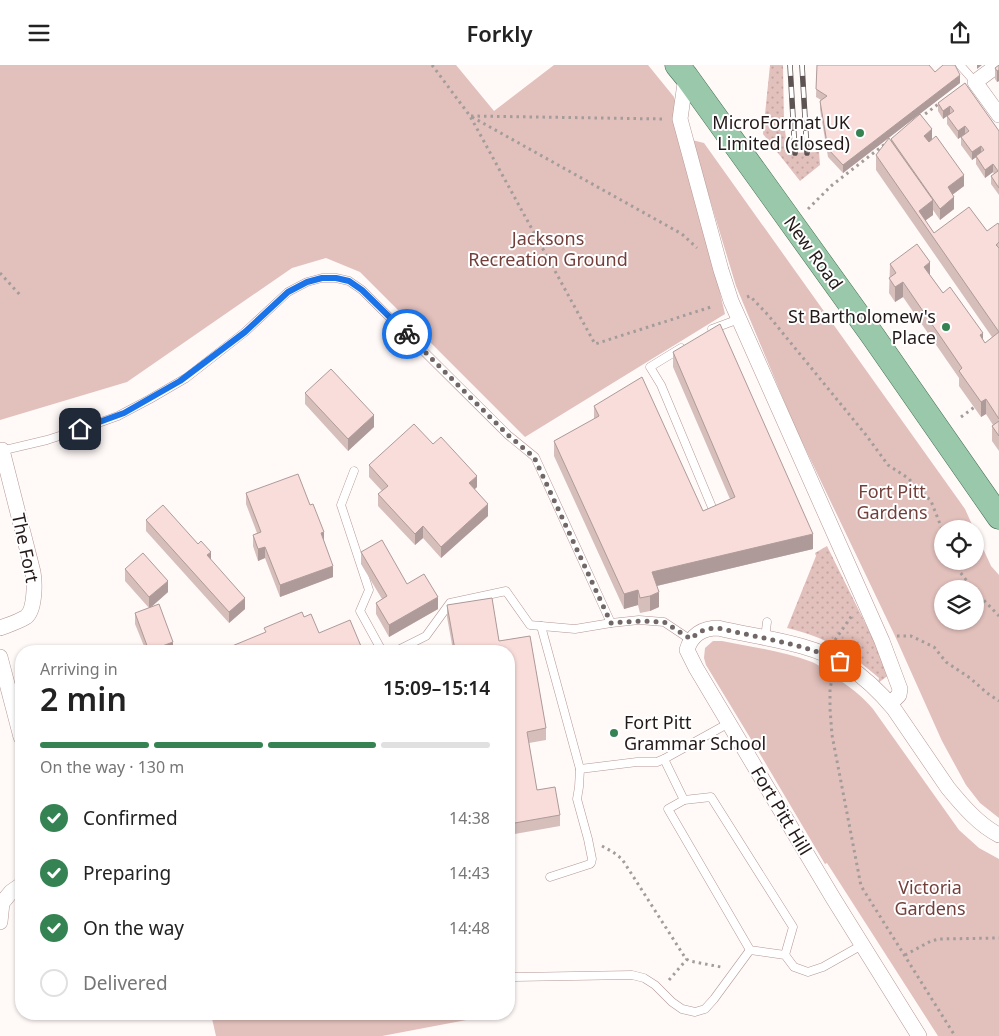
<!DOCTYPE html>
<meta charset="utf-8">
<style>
body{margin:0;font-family:"Noto Sans",sans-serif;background:#f6f6f6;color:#222;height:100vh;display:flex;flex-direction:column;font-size:19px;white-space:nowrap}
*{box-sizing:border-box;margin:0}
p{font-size:16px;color:#767676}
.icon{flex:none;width:28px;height:28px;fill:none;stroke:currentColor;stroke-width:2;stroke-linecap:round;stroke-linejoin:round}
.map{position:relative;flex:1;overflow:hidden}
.drawer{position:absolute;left:15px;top:580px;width:500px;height:375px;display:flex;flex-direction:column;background:#fff;border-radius:20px;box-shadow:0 1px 4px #0004}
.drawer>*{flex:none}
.controls{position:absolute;left:934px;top:455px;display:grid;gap:10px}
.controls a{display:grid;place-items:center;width:50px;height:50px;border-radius:50%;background:#fff;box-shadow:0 1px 4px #0004;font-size:25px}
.pin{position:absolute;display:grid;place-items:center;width:42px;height:42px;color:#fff;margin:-21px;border-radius:10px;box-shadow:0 2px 8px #0006}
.courier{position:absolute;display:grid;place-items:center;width:50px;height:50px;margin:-25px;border:4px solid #1a73e8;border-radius:50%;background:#fff;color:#222;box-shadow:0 1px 6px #0007}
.overview em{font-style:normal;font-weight:600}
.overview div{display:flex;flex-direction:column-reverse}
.overview{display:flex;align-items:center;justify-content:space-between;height:85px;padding:0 25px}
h1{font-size:32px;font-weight:600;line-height:38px}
.bar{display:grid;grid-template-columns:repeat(4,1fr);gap:8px 5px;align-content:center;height:60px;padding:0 25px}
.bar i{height:6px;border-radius:4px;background:#e0e0e0}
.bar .active{background:#358353}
.bar p{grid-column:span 4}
ol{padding:0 25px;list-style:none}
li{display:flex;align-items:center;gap:15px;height:55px}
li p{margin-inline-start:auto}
li .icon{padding:5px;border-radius:50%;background:#358353;color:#fff;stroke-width:4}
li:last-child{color:#767676}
li i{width:28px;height:28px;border:2px solid #e0e0e0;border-radius:50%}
header{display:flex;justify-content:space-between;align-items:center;height:65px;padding:0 25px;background:#fff;font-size:22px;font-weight:600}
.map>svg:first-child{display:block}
.grass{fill:url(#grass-dots)}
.park{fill:#e2c0bc;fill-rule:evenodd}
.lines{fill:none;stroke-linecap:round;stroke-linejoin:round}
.lane-casing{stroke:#b39895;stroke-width:9}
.street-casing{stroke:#b39895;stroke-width:16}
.primary-casing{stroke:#457352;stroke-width:25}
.path{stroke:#a39c9b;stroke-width:3;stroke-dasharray:2.5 4;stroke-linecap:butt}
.lane{stroke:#fff;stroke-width:8}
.street{stroke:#fff;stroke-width:15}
.primary{stroke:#9ac8aa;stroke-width:24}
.rail-casing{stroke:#5c5352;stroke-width:5.5}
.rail{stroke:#fff;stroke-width:4;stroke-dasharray:11;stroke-linecap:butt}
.wall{fill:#d6bebb}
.shaded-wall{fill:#ae9b99}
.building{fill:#f9ddda;stroke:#ae9b99}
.done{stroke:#706766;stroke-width:5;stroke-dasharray:0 9}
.route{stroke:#1a73e8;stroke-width:6}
.poi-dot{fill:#358353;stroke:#fff;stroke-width:2}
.labels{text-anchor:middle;stroke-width:4;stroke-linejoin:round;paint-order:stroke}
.poi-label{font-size:18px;fill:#231918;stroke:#fff;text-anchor:end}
.park-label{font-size:18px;fill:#723f3b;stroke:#fff}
.street-label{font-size:18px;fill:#231918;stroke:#fff}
</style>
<header><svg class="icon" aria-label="menu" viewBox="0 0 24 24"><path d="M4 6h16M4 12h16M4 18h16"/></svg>Forkly<svg class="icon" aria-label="share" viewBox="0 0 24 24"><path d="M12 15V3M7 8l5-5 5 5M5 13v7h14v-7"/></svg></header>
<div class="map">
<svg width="999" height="971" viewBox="0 0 999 971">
<defs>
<pattern id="grass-dots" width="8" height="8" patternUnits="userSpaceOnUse" patternTransform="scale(1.25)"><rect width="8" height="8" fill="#e2c0bc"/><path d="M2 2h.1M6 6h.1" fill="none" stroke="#c2a4a1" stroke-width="1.8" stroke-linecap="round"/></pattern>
</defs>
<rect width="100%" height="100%" fill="#fff9f8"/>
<g class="grass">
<path d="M770,0H783L784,58L788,88L819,87L820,100L800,116L763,69Z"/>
<path d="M827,481L884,596L889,610L878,618L879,613C849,587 826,572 787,563L816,491L815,488Z"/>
</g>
<g class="park">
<path d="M0,0H456L494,46L554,0H648L674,32L725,249L525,372L360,207L326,193L292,203L127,317L0,355Z"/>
<path d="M692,75L704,78L965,444L974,464H942V496H975V466L991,501L999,510V753L980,738L966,720L942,676L895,571L794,360L736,221ZM942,524H975V556H942Z"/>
<path d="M713,576H722C751,582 783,586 812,597C821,601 827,607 835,612C849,621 862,631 873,644L959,765L979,783L999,794V971H938L827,798L825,799L763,694L706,600L704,593L705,583Z"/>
<path d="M211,949H498L382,971H216Z"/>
</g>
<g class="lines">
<g class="lane-casing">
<g id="lane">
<path d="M960,0L975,17"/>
<path d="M712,264L739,254"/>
<path d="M681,283L650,302L661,320L714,447"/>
<path d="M0,386L47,375L90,361L118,351L150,334L186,313L245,267L288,227L307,217L322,213H336L349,216L362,225L508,370L535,392L611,558L639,555L664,557L691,575"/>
<path d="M354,406L341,440L369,525L360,546L382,586"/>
<path d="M541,561L580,704L579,722L577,734L588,774L592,794L591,798L590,799L550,812"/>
<path d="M765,573L767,557"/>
<path d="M396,586L426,571L450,538L506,526L530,560L575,564L611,558"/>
<path d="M729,658L664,694L684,735L668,744L750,885L785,890L794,902L808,907L823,902L862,880"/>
<path d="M580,704L637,697H657L664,694"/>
<path d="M684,735L711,732L793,862L785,890"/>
<path d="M515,912L632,910L644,913L655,920L672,937L682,944L695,947L705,944L714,934L750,885"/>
</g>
</g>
<g class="street-casing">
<g id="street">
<path d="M998,0L975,17L999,50"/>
<path d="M686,11L680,54L721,205L731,236L882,576L900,624L899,630L890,639"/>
<path d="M0,563C8,560 18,557 26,552C35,545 35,518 33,507L2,385"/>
<path d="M0,592L21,672"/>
<path d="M0,857L2,838L11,827L21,820"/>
<path d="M919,971L833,833L696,603L687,585C691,570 703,563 718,563C759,573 810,577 846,600C864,612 880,627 894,644L948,723C962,740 979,760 999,770"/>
</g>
</g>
<g class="primary-casing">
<path id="primary" d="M677,0L686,11L873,271L999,452"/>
</g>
<g class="path">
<path d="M432,0L470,51L595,279L714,241"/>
<path d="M471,51L664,54"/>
<path d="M472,52L682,169L697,183"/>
<path d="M920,53L941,37"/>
<path d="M808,144L831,121L885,79"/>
<path d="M0,208L21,231"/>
<path d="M747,232L750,231L768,250L866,370L888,400L908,413L931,436L942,464"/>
<path d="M961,352L976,341"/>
<path d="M956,496L960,507L973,524"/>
<path d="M975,526L999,551"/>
<path d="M897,571H911L934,582L946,597L970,613L987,628L999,636"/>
<path d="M835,575L853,549"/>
<path d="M833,612L830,623V644L832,670L861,821L955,971"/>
<path d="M602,781L613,787L622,794L686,894L690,896L721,902"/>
<path d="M905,890L931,876L939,874L999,873"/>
<path d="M669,915L687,894"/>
</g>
<use href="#lane" class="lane"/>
<use href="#street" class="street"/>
<use href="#primary" class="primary"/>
<g class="rail-casing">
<g id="rail">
<path d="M790,0L795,88"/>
<path d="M802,0L807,88"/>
</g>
</g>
<use href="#rail" class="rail"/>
</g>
<g class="wall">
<path d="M817,0L935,7L960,18L843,108L828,92L820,44V36L821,35L816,32Z"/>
<path d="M999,0V16L997,17L995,14V3Z"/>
<path d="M965,18L999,66V130L991,119V111L994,109L993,107L985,113L976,99V92L972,95L961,80V72L966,69L958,74L947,59V51L943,54L938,46V38Z"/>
<path d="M891,74L932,75L964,121L952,130L954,144L940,155L933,145V150L925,156L934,168L987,166L999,160V386L992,376V361L993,360L986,349L981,352L959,321V313L903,232L895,237L889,228L890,199L930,210L943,228L985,278L992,272L876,105V90L891,76Z"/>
<path d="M673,287L813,484L657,521L659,542L650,546L640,548L638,540L624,544L554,391V376L594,354V341L703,446L730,434L673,302Z"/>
<path d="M305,328L374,362L348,386L305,339Z"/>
<path d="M433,379L477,422L474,424L488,451L441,493L423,473L415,480L378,441V429L382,426L369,412V400Z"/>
<path d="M246,428L324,476L333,512L280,532L265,493L258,496L253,481V470L257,468L246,439Z"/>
<path d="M146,455L198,479L211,495L245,544L229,558L146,466Z"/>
<path d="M361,487L407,519L438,544L389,572L376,549V538L382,534L361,499Z"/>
<path d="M125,504L168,527L151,542L173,586H146L135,559V548L149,543L125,516Z"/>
<path d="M492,533L499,576L530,571L546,663V675L529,678L537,725L555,722L560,750V761L509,770V586H447L453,585L447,552V540Z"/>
</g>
<g class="shaded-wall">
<path d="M977,0H982L977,4Z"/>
<path d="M999,5V16L997,17V6Z"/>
<path d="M960,10V18L843,108V100Z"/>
<path d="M950,41V49L943,54V46Z"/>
<path d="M965,61V69L958,74V66Z"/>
<path d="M932,64V76L924,82V71Z"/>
<path d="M981,81V89L972,95V87Z"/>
<path d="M993,99V107L985,113V105Z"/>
<path d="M964,110V121L948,133V122Z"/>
<path d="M954,132V144L940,155V144Z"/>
<path d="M933,135V150L923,157L919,146Z"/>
<path d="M930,197V212L924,202Z"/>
<path d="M903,217V232L895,237V222Z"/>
<path d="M983,268V283L980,270Z"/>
<path d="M986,334V349L981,352V337Z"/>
<path d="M374,350V362L348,386V374Z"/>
<path d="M477,411V422L469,430V418Z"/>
<path d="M488,439V451L441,493V482Z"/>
<path d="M423,461V473L415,480V469Z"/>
<path d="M324,467V478L321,468Z"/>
<path d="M813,469V484L652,522V507Z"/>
<path d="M265,482V493L258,496V484Z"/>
<path d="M211,487V498L207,490Z"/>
<path d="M333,501V512L280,532V520Z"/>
<path d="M168,516V527L149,544V532Z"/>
<path d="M638,525V540L624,544V529Z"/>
<path d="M659,527V542L650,546V531Z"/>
<path d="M438,532V544L389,572V560Z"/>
<path d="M245,533V544L229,558V547Z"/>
<path d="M173,577V586H149Z"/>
</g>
<g class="building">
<path d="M817,0H929L935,7L943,0H955L960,10L843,100L828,84L820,36L827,31L816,24Z"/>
<path d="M999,0V5L997,6L995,3Z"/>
<path d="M965,18L999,66V123L991,111L998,106L993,99L985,105L976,91L984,85L981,81L972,87L961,72L969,66L965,61L958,66L947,51L954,46L950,41L943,46L938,38Z"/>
<path d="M920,49L932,64L924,71L929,77L936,71L964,110L948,122L954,132L940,144L891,74Z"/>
<path d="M889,73L933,135L919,146L934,168L969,142L987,166L998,158L999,160V177L996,180L999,183V267L876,90Z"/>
<path d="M917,179L930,197L924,202L943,228L950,222L983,268L980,270L985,278L999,267V354L986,334L981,337L959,306L962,303L903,217L895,222L889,213L896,208L890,199Z"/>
<path d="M720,259L813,469L652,507L659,527L650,531L640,533L638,525L624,529L554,376L599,351L594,341L642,312L703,446L735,432L673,287Z"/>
<path d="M331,304L374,350L348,374L305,328Z"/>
<path d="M999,356V371L992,361Z"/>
<path d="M414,359L433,379L441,372L477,411L469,418L488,439L441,482L423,461L415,469L378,429L388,421L369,400Z"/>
<path d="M298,409L310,440L313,439L324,467L321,468L333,501L280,520L265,482L258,484L253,470L261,467L246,428Z"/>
<path d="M163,440L198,479L201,476L211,487L207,490L245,533L229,547L146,455Z"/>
<path d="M382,475L407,519L424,509L438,532L389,560L376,538L387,531L361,487Z"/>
<path d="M143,488L168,516L149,532L125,504Z"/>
<path d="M492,533L499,576L530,571L546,663L527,667L537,725L555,722L560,750L509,759V586H447L455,585L447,540Z"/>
<path d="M159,539L173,577L149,586L135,548Z"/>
<path d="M302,547L304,552L311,549L319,568L350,555L363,586H220L266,567L264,563Z"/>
</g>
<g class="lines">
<path class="done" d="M407,269L508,370L534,392L611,558L640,556L664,557L691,574C699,566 706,563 718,563C759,573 801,578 840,596"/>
<path class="route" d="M80,364L124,348L180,316L245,267L288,227L307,217L322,213H336L349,216L362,225L407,269"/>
</g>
<g class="poi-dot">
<circle cx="860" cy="68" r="5"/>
<circle cx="946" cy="262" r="5"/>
<circle cx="614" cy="668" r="5"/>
</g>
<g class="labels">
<g class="poi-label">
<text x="850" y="64">MicroFormat UK<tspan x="850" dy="21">Limited (closed)</tspan></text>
<text x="936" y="258">St Bartholomew's<tspan x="936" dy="21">Place</tspan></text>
<text x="624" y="664" text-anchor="start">Fort Pitt<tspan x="624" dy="21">Grammar School</tspan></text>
</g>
<g class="park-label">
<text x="548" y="180">Jacksons<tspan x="548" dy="21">Recreation Ground</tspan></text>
<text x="892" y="433">Fort Pitt<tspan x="892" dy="21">Gardens</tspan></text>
<text x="930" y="829">Victoria<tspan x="930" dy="21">Gardens</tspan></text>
</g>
<g class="street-label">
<text transform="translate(813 188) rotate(54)" y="6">New Road</text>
<text transform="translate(25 483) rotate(78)" y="6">The Fort</text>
<text transform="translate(781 746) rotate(59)" y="6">Fort Pitt Hill</text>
</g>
</g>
</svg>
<div class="controls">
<a><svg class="icon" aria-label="locate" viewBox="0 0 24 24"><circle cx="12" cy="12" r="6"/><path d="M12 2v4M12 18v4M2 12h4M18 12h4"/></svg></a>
<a><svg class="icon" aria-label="layers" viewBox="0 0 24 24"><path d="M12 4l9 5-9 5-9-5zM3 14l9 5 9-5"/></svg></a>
</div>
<div class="pin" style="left:840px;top:596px;background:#ea580c"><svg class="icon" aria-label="bag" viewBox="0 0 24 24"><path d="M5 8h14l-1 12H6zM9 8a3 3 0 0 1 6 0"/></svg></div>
<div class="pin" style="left:80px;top:364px;background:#1f2937"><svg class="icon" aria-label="home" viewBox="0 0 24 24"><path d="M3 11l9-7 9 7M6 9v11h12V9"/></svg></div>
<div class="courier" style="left:407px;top:269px"><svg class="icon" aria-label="bike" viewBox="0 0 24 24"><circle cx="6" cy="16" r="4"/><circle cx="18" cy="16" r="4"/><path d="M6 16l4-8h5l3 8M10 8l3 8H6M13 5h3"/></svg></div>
<section class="drawer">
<div class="overview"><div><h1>2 min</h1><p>Arriving in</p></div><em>15:09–15:14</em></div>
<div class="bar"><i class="active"></i><i class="active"></i><i class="active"></i><i></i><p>On the way · 130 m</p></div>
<ol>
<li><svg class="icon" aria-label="check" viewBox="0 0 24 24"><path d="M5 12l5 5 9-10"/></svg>Confirmed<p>14:38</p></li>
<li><svg class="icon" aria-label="check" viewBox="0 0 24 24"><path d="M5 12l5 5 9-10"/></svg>Preparing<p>14:43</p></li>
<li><svg class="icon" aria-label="check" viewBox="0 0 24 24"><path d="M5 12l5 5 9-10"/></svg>On the way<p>14:48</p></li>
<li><i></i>Delivered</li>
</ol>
</section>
</div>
